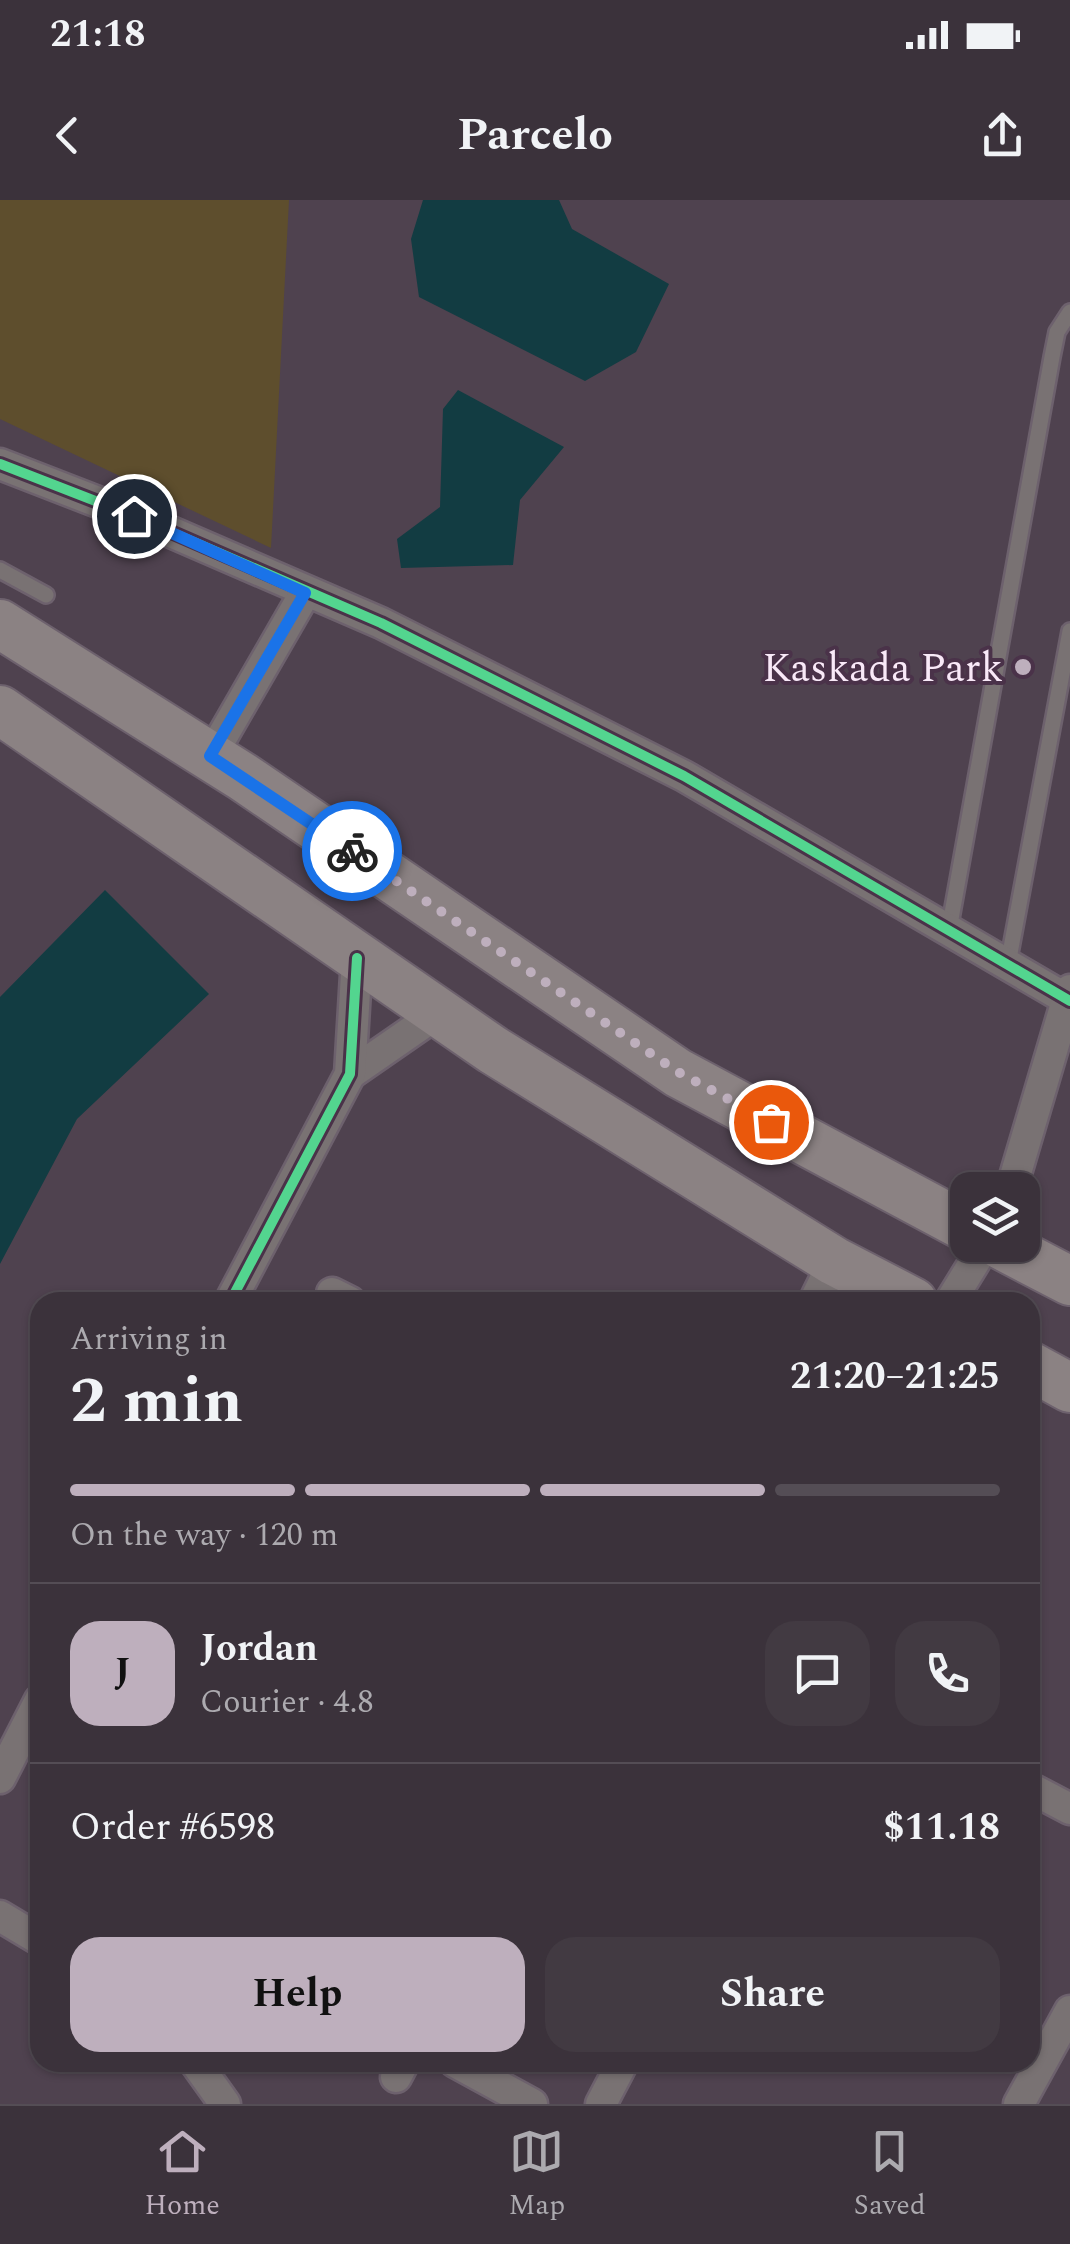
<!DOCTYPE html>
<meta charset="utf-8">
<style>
body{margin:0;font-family:Spectral,serif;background:#423a42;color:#f1f3f6;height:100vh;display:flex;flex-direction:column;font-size:38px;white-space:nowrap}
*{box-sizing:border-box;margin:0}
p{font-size:32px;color:#acaaaf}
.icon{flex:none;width:55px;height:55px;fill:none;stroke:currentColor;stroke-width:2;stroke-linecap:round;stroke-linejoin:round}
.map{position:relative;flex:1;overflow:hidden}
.details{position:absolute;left:30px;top:1092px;width:1010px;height:780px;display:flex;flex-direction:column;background:#3b323b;border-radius:30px;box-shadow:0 2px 8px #0004,0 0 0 2px #544d55}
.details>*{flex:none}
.buttons{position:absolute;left:950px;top:972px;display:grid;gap:20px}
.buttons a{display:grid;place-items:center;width:90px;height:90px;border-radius:20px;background:#3b323b;box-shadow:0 2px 8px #0004,0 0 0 2px #544d55;font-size:50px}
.pin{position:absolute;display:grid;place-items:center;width:85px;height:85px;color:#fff;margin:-42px;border:5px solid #fff;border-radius:50%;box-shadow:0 2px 10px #0007}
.courier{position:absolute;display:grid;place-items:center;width:100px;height:100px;margin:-50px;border:8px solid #1a73e8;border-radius:50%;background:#fff;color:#222;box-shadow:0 2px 12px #0007}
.head em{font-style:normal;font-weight:700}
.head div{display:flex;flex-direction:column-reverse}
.head{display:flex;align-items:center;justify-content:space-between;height:170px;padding:0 40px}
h1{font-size:65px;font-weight:700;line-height:75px}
.bar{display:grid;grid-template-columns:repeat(4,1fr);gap:15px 10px;align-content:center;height:120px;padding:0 40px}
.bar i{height:12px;border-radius:8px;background:#544d55}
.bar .active{background:#beafbd}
.bar p{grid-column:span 4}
.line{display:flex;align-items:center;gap:25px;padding:0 40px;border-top:2px solid #544d55}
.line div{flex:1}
.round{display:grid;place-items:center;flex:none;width:105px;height:105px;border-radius:30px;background:#423a42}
.primary-button{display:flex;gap:20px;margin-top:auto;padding:20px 40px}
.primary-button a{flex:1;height:115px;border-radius:30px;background:#beafbd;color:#111;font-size:40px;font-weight:700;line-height:115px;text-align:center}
.primary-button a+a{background:#423a42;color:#f1f3f6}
.status{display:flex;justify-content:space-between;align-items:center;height:70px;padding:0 50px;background:#3b323b;direction:ltr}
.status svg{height:28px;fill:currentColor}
header{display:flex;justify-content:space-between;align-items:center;height:130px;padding:0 40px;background:#3b323b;font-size:45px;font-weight:700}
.menu{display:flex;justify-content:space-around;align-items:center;height:140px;border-top:2px solid #544d55;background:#3b323b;font-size:28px;color:#acaaaf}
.menu a{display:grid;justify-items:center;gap:5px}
.menu .active{color:#beafbd}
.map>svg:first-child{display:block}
.green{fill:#5e4e2d}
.water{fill:#123c42}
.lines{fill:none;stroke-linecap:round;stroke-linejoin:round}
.lane-casing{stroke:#6d616d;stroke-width:20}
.street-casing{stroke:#6d616d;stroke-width:35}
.primary-casing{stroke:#6d616d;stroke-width:52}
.lane{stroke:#797273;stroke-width:15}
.street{stroke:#797273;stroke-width:30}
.primary{stroke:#8b8283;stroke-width:48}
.cycleway-casing{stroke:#4a3249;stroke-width:16}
.cycleway{stroke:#53d58f;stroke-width:10}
.done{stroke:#beafbd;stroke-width:10;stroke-dasharray:0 18}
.route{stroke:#1a73e8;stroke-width:12}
.poi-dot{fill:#beafbd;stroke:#4a3249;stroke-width:4}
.labels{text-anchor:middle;stroke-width:8;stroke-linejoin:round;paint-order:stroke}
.poi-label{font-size:40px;fill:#f9e9f8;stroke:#4a3249;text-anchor:end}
</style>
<div class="status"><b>21:18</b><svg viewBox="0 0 49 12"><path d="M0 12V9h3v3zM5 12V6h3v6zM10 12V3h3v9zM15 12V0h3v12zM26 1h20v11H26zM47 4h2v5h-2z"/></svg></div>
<header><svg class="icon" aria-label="back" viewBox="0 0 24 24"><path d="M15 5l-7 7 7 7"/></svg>Parcelo<svg class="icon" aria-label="share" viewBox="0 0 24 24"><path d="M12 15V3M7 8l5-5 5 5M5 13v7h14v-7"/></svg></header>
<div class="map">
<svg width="1070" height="1904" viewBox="0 0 1070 1904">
<rect width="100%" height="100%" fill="#4f424f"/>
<path class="green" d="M0,0H289L271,348L0,219Z"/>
<g class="water">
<path d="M423,0H559L572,29L669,84L636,152L585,181L419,97L411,39Z"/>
<path d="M458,190L564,247L520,300L513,365L401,368L397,339L440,307L443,209Z"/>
<path d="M105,690L209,794L77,919L0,1064V797Z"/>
</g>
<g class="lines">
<g class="lane-casing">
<g id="lane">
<path d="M0,370L46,395"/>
<path d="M949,730L1052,157L1057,132L1070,112"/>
<path d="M1008,764L1070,431"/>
</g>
</g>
<g class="street-casing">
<g id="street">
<path d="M0,264L134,316L381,423L684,576L1070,801"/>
<path d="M211,556L305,393"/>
<path d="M350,874L438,813"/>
<path d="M1011,990L1070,790"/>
<path d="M332,1093L350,1102"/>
<path d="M230,1102L350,874L357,758"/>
<path d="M814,1102L834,1061"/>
<path d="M950,1102L985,1045"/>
<path d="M0,1578L40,1500"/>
<path d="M1030,1588L1070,1609"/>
<path d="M0,1716L40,1740"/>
<path d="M195,1862L225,1904"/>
<path d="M455,1862L532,1904"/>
<path d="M396,1877L404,1862"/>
<path d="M601,1904L623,1862"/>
<path d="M1019,1904L1070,1811"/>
</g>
</g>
<g class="primary-casing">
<g id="primary">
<path d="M0,424L243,577L678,873L968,1028"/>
<path d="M0,510L493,850L834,1061L913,1102"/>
<path d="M1001,1045L1070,1081"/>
<path d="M1030,1166L1070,1188"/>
</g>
</g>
<use href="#lane" class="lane"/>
<use href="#street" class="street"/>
<use href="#primary" class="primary"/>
<g class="cycleway-casing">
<g id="cycleway">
<path d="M0,264L134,316L381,423L684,576L1070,801"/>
<path d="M230,1102L350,874L357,758"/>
</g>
</g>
<use href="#cycleway" class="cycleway"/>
</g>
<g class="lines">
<path class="done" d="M352,651L678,872L771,922"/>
<path class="route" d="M134,316L305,393L210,556L352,651"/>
</g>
<circle class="poi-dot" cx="1023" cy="467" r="10"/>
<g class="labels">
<g class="poi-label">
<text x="1003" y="481">Kaskada Park</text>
</g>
</g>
</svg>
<div class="buttons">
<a><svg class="icon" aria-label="layers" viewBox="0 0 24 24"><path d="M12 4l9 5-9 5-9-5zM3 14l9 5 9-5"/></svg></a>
</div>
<div class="pin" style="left:771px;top:922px;background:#ea580c"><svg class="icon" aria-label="bag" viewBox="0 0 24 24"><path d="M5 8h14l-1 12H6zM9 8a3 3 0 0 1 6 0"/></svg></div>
<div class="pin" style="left:134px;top:316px;background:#1f2937"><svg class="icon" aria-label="home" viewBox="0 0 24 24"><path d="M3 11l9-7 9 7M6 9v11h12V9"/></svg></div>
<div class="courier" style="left:352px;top:651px"><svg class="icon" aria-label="bike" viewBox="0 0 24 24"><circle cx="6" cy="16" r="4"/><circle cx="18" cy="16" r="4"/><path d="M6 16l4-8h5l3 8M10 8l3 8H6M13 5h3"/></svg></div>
<section class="details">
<div class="head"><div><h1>2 min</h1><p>Arriving in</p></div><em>21:20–21:25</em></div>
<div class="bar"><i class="active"></i><i class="active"></i><i class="active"></i><i></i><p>On the way · 120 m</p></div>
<div class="line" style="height:180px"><b class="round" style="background:#beafbd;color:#111">J</b><div><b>Jordan</b><p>Courier · 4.8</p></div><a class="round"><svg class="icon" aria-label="chat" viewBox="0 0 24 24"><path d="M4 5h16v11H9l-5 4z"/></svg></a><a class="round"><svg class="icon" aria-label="phone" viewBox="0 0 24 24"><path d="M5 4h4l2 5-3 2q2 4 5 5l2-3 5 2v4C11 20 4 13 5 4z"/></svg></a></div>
<div class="line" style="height:130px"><div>Order #6598</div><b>$11.18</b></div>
<div class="primary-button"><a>Help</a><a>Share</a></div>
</section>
</div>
<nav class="menu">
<a class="active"><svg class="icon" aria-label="home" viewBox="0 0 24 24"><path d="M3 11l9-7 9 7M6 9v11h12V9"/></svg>Home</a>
<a><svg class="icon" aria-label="map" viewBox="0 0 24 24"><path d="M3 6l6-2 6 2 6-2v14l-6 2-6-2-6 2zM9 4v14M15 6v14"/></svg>Map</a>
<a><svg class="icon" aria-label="saved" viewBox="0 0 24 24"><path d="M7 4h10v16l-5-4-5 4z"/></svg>Saved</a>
</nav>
